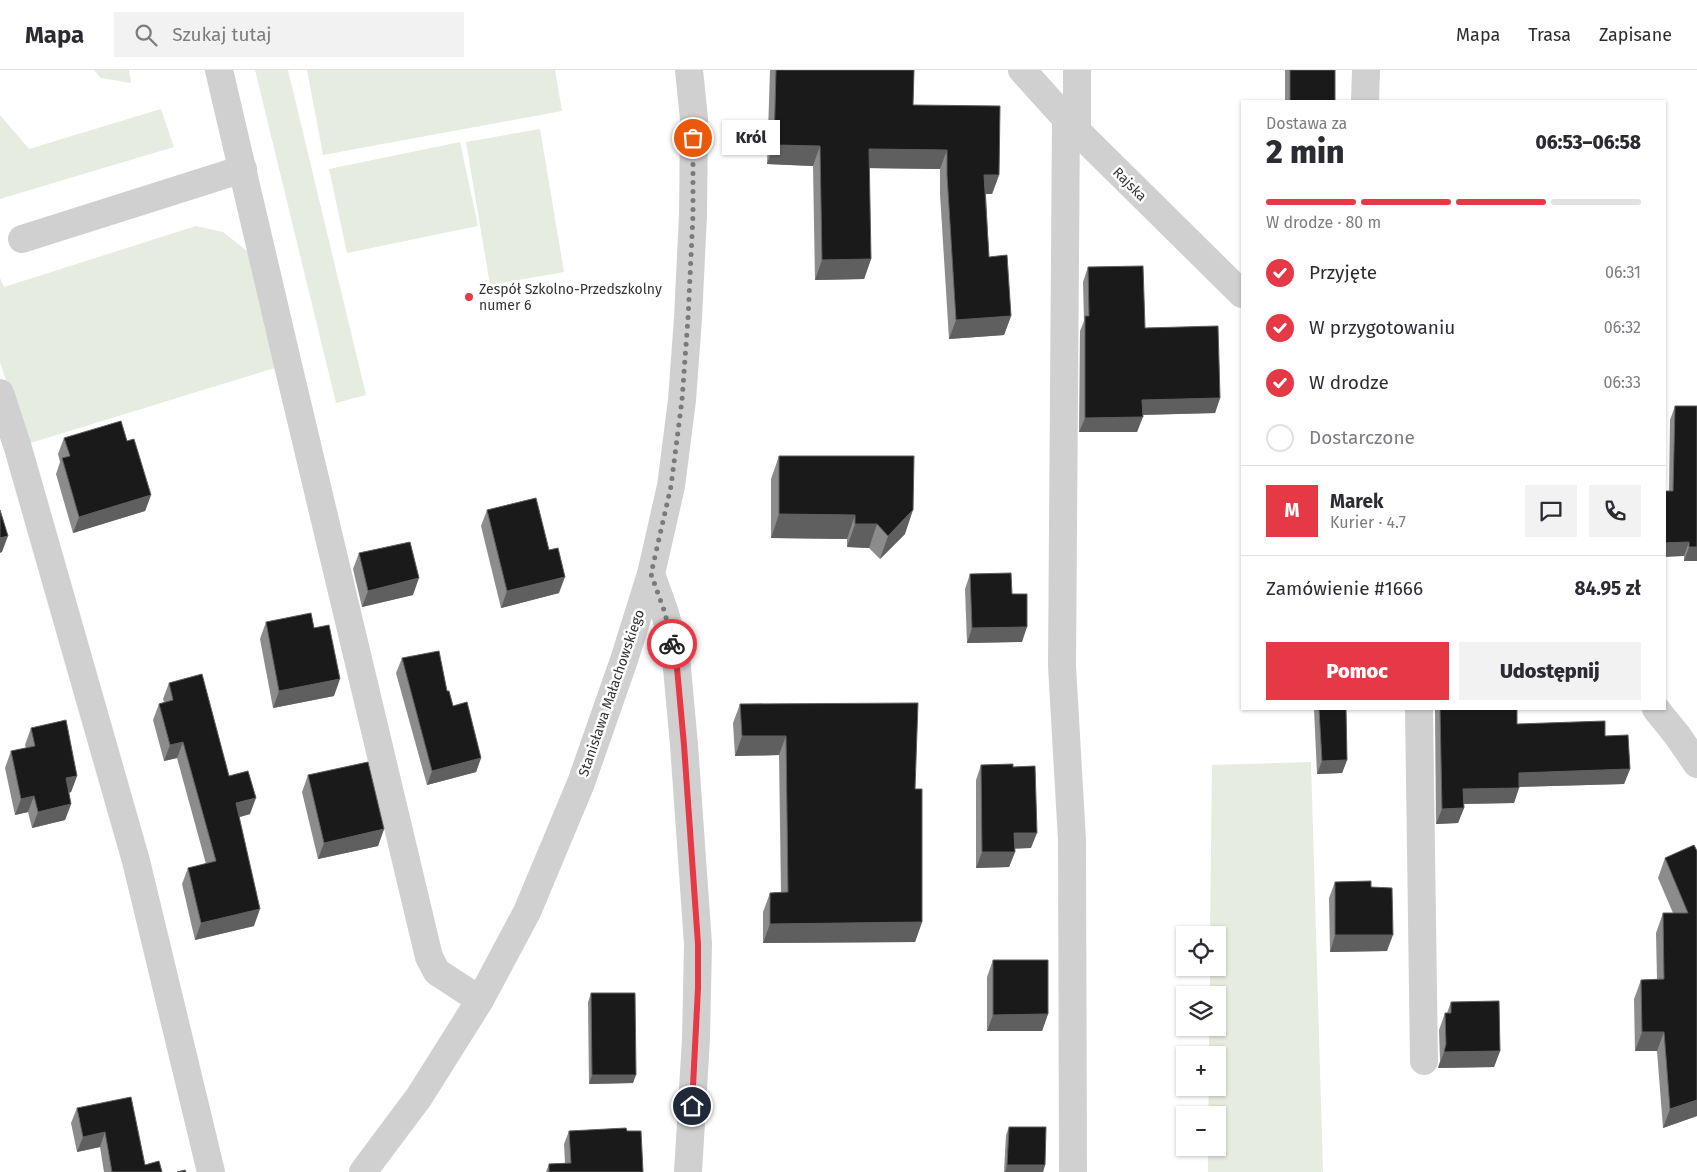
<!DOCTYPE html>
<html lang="pl">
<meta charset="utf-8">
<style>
body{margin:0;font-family:"Fira Sans",sans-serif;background:#f2f2f3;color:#2b2b33;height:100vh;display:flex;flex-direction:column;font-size:19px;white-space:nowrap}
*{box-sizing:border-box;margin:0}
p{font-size:16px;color:#7c7c81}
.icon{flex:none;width:28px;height:28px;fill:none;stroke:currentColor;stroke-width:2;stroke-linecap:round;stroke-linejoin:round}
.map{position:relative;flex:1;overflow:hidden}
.sheet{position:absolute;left:1241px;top:30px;width:425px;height:610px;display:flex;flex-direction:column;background:#fff;border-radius:0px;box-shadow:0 1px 4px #0004}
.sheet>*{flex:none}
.fabs{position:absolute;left:1176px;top:856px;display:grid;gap:10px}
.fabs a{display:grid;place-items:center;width:50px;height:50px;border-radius:0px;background:#fff;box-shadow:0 1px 4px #0004;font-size:25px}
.pin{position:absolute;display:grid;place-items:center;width:42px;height:42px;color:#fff;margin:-21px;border:2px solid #fff;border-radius:50%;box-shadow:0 1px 5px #0007}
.courier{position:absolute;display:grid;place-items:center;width:50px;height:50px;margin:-25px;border:4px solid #e63946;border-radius:50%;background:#fff;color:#222;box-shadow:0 1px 6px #0007}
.bubble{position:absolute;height:35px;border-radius:0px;background:#fff;box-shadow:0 1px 4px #0004;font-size:16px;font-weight:800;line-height:35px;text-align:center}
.head em{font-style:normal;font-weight:800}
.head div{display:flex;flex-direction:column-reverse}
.head{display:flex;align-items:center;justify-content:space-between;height:85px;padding:0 25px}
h1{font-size:32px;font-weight:800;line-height:38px}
.bar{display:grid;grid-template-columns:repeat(4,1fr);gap:8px 5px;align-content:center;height:60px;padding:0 25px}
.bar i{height:6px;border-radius:4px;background:#e1e1e2}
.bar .current{background:#e63946}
.bar p{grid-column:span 4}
.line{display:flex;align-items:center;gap:12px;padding:0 25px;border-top:1px solid #e1e1e2}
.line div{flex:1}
.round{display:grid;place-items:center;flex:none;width:52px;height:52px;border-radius:0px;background:#f2f2f3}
ol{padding:0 25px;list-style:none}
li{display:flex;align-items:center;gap:15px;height:55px}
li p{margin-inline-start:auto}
li .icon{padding:5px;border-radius:50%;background:#e63946;color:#fff;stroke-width:4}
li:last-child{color:#7c7c81}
li i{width:28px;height:28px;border:2px solid #e1e1e2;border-radius:50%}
.button{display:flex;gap:10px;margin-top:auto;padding:10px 25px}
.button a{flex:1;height:58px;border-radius:0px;background:#e63946;color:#fff;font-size:20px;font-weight:800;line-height:58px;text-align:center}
.button a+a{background:#f2f2f3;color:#2b2b33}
header{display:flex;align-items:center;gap:30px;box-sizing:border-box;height:70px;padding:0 25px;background:#fff;border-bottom:1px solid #e1e1e2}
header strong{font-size:24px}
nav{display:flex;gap:28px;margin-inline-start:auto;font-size:18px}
.search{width:350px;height:45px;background:#f2f2f3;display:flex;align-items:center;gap:12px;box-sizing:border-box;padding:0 18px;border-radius:0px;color:#7c7c81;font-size:19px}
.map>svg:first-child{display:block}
.green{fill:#e6ecdf}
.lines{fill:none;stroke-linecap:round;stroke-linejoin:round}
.minor{stroke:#d0d0d0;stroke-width:28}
.wall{fill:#8c8c8c}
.shaded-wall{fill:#5f5f5f}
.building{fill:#1a1a1a;stroke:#5f5f5f}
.done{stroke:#7a7a7a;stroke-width:5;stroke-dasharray:0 9}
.route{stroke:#e63946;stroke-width:6}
.poi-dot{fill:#e63946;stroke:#fff;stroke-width:2}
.labels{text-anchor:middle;stroke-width:5;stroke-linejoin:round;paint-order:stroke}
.street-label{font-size:14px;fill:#333;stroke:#fff}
.poi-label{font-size:14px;fill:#333;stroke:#fff;text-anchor:start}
</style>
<header>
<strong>Mapa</strong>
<div class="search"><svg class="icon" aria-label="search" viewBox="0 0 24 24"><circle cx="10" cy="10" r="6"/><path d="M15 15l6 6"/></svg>Szukaj tutaj</div>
<nav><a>Mapa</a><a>Trasa</a><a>Zapisane</a></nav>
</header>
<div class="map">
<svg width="1697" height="1102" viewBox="0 0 1697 1102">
<rect width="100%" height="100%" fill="#fff"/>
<g class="green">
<path d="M94,0H129L131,13L101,8Z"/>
<path d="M255,0H288L366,325L336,333Z"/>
<path d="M307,0H555L562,41L323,85Z"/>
<path d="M161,39L174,77L0,129V45L29,79Z"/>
<path d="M540,59L564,202L490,215L466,72Z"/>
<path d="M460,72L478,156L347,183L329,99Z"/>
<path d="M196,156L223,162L247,181L278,297L27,374L0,292V208L4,217Z"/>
<path d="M1311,692L1323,1102H1208V1078H1218V1045H1208L1209,1018H1218V985H1209V958H1218V925H1210V898H1218V865H1210L1212,695Z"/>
</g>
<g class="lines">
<g class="minor">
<path d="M219,0L288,295L429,887L437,902L480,930"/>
<path d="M1022,0L1077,61L1242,224"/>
<path d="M1077,0V61"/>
<path d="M1365,31L1366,0"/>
<path d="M1066,49L1062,596L1072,770L1073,1102"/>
<path d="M22,169L243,99"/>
<path d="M0,323L18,378L136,791L211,1102"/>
<path d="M651,504L665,543L676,587L684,675L698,874L696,969L688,1102"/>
<path d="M1419,639L1424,991"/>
<path d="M1656,639L1677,665L1697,694"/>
<path d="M363,1102L419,1027L480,930L527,842L581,713L624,590L651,504L671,416L682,330L688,248L693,145L694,49L689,0"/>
</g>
</g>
<g class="wall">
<path d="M770,0H914L913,35L999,105L992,124H986L989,187L1011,246L1004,265L949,269L940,124V99L869,98L871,189L864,209L815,210L813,96L767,94Z"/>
<rect x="1285" y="0" width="50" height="31"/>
<path d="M1088,197L1145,258L1220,328L1215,343L1142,345L1137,362H1079L1080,261L1084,251L1083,212Z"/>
<path d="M1675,336L1697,491H1684V486L1669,421L1670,350Z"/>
<path d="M64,368L127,371L151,425L145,441L73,463L56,404L60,392L58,384Z"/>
<path d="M779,386L905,464L880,489L869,478L847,477V469L771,468V409Z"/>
<path d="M487,440L549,480L559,523L501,538L481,456Z"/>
<path d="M359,483L413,525L362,537L353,499Z"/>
<path d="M970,504L1012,524L1022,572L967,573L965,519Z"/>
<path d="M266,552L314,558L334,626L273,638L260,569Z"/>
<path d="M402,588L447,621L453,636L481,688L476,702L427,715L396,603Z"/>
<path d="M169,613L229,706L250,744L239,747L254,856L195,870L182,814L188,798L206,794L177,688L164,691L153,650L159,634L164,632L163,629Z"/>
<path d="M740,634L915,719L922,852L915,872L763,873V842L770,823L781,822L779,685L735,686L733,653Z"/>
<path d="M1314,639H1346L1347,690L1342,703L1317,704Z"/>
<path d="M1435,639H1517V654L1605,666L1630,699L1624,714L1519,717L1514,733L1463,734L1464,738L1458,753L1436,754Z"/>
<path d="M31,658L77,706L71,722L69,723L71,734L65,750L32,758L28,742L15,745L5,698L11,681L26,678L25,675Z"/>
<path d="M981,695L1013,697L1031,778H1015V782L1009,797L976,798V710Z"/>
<path d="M308,705L384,759L378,776L318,789L302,722Z"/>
<path d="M1694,775L1697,1046L1663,1058L1657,981H1635L1634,929L1641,910L1657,909L1656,863L1663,843H1673L1658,808L1665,788Z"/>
<path d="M1335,812L1371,817L1387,881L1330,882L1329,828Z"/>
<path d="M993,890L1048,944L1042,961H987V907Z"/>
<path d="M591,923L633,1013L589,1014L588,932Z"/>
<path d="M1451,932L1500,981L1494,997L1438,998L1440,991L1439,960L1445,943H1447Z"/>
<path d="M77,1038L145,1095L162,1102H104L100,1077L77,1082L71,1053Z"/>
<path d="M1009,1057L1045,1095L1043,1102H1004L1006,1065Z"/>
<path d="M569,1061H627L643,1102H546L549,1094L565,1093L564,1074Z"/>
</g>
<g class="shaded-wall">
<path d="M774,75L820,76L813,96L767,94Z"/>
<path d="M869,79L947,80L940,99L862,98Z"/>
<path d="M984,105H999L992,124H977Z"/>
<path d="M871,189L864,209L815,210L822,190Z"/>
<path d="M1011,246L1004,265L949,269L956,250Z"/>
<path d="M1220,328L1215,343L1137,345L1142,330Z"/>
<path d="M1143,347L1137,362H1079L1085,348Z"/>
<path d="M151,425L145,441L73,463L79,447Z"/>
<path d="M913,440L905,464L880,489L888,466Z"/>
<path d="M779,444L855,445L847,469L771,468Z"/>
<path d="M855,454H877L869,478L847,477Z"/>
<path d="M8,466L2,482L0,483V468Z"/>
<path d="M1689,472L1684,486L1665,487V473Z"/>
<path d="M1689,477H1697V491H1684Z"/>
<path d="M565,507L559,523L501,538L507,521Z"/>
<path d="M419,508L413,525L362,537L368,521Z"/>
<path d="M1027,557L1022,572L967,573L972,558Z"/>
<path d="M340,609L334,626L273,638L279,621Z"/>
<path d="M742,666H786L779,685L735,686Z"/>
<path d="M183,672L177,688L164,691L170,675Z"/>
<path d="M481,688L476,702L427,715L432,701Z"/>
<path d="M1347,690L1342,703L1317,704L1322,691Z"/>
<path d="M1630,699L1624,714L1513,717L1519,703Z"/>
<path d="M77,706L71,722L60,724L66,708Z"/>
<path d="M1519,718L1514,733L1457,734L1463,719Z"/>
<path d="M34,726L28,742L15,745L21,729Z"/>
<path d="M256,728L250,744L230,750L236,733Z"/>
<path d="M71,734L65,750L32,758L38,742Z"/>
<path d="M1464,738L1458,753L1436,754L1442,739Z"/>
<path d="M384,759L378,776L318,789L324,773Z"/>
<path d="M1014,763H1037L1031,778L1009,779Z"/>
<path d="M982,782H1015L1009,797L976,798Z"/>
<path d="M260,839L254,856L195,870L201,853Z"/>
<path d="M922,852L915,872L763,873L770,854Z"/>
<path d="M1335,865H1393L1387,881L1330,882Z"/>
<path d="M1048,944L1042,961H987L993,945Z"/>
<path d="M1642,962H1664L1657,981H1635Z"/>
<path d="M1500,981L1494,997L1438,998L1444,982Z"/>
<path d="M592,1005H636L633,1013L589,1014Z"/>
<path d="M1697,1030V1046L1663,1058L1670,1039Z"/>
<path d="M105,1062L100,1077L77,1082L83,1067Z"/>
<path d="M1007,1095H1045L1043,1102H1005Z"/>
</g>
<g class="building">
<path d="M776,0H914L913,35L1000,36L999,105H984L989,187L1007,185L1011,246L956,250L947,105V80L869,79L871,189L822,190L820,76L774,75Z"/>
<rect x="1290" y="0" width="45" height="31"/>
<path d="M1143,196L1145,258L1218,256L1220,328L1142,330L1143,347L1085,348V246H1089L1088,197Z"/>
<path d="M1675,336H1697V477H1689V472L1665,473V421H1673Z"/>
<path d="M121,351L127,371L134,369L151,425L79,447L62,388L70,386L64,368Z"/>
<path d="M779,386H914L913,440L888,466L877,454H855V445L779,444Z"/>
<path d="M536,428L549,480L558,478L565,507L507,521L487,440Z"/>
<path d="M0,440L8,466L0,468Z"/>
<path d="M410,472L419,508L368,521L359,483Z"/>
<path d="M1011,503L1012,524H1027V557L972,558L970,504Z"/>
<path d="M311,543L314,558L329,555L340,609L279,621L266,552Z"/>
<path d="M439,581L447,621H449L453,636L467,632L481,688L432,701L402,588Z"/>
<path d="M202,604L229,706L248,701L256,728L236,733L260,839L201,853L188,798L216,791L183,672L170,675L159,634L173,630L169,613Z"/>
<path d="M918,633L915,719H922V852L770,854V823L788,822L786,666H742L740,634Z"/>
<path d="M1319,639H1346L1347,690L1322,691Z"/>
<path d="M1440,639H1517V654L1605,651V666L1628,665L1630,699L1519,703V718L1463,719L1464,738L1442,739Z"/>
<path d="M66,650L77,706L66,708L71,734L38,742L34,726L21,729L11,681L35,676L31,658Z"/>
<path d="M368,692L384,759L324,773L308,705Z"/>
<path d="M1013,694V697L1035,696L1037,763H1014L1015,782H982L981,695Z"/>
<path d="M1694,775L1697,781V1030L1670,1039L1664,962H1642L1641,910L1664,909L1663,843H1688L1665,788Z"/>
<path d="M1371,811V817L1392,818L1393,865H1335V812Z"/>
<path d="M993,890H1048V944L993,945Z"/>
<path d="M591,923H635L636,1005H592Z"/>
<path d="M1499,931L1500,981L1444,982L1446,974L1445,943H1451V932Z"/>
<path d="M131,1027L145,1095L159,1091L162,1102H112L105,1062L83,1067L77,1038Z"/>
<path d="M1009,1057H1046L1045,1095H1007Z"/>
<path d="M626,1058L627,1061H641L643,1102H549V1094L571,1093L569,1061Z"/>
<path d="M185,1100L186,1102H177Z"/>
</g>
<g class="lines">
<path class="done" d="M672,574L665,543L651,504L671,416L682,330L688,248L693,145V68"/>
<path class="route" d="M672,574L676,587L684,675L698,874V918L692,1036"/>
</g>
<circle class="poi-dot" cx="469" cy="227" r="5"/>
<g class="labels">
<g class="street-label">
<text transform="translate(1130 114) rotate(45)" y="5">Rajska</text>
<text transform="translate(611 623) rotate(-71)" y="5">Stanisława Małachowskiego</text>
</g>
<g class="poi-label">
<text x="479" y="224">Zespół Szkolno-Przedszkolny<tspan x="479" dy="16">numer 6</tspan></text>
</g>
</g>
</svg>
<div class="fabs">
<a><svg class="icon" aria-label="locate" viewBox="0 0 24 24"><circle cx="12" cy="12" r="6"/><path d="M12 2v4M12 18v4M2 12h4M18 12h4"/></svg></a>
<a><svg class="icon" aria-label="layers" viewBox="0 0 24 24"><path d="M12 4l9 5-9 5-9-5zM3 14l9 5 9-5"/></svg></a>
<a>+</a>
<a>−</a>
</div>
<div class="pin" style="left:693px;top:68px;background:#ea580c"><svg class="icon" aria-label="bag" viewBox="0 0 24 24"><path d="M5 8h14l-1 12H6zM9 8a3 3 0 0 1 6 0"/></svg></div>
<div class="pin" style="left:692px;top:1036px;background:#1f2937"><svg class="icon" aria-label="home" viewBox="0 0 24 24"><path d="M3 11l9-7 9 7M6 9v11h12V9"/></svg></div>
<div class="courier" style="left:672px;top:574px"><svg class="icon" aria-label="bike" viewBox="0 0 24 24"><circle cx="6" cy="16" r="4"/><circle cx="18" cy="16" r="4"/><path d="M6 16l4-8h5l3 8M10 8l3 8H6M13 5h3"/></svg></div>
<div class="bubble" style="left:722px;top:50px;width:58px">Król</div>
<section class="sheet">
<div class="head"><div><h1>2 min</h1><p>Dostawa za</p></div><em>06:53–06:58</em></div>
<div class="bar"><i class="current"></i><i class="current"></i><i class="current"></i><i></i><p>W drodze · 80 m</p></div>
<ol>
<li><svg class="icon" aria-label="check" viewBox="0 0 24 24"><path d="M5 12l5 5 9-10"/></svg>Przyjęte<p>06:31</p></li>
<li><svg class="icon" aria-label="check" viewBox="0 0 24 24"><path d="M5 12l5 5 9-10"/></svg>W przygotowaniu<p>06:32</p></li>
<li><svg class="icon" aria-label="check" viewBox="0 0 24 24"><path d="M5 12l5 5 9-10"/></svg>W drodze<p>06:33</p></li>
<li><i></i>Dostarczone</li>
</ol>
<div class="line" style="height:90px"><b class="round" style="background:#e63946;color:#fff">M</b><div><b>Marek</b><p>Kurier · 4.7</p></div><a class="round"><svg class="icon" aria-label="chat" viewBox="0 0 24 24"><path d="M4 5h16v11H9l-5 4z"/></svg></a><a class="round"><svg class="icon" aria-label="phone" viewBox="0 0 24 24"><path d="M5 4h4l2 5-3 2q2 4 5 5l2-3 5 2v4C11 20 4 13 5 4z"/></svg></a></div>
<div class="line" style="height:65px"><div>Zamówienie #1666</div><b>84.95 zł</b></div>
<div class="button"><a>Pomoc</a><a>Udostępnij</a></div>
</section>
</div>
